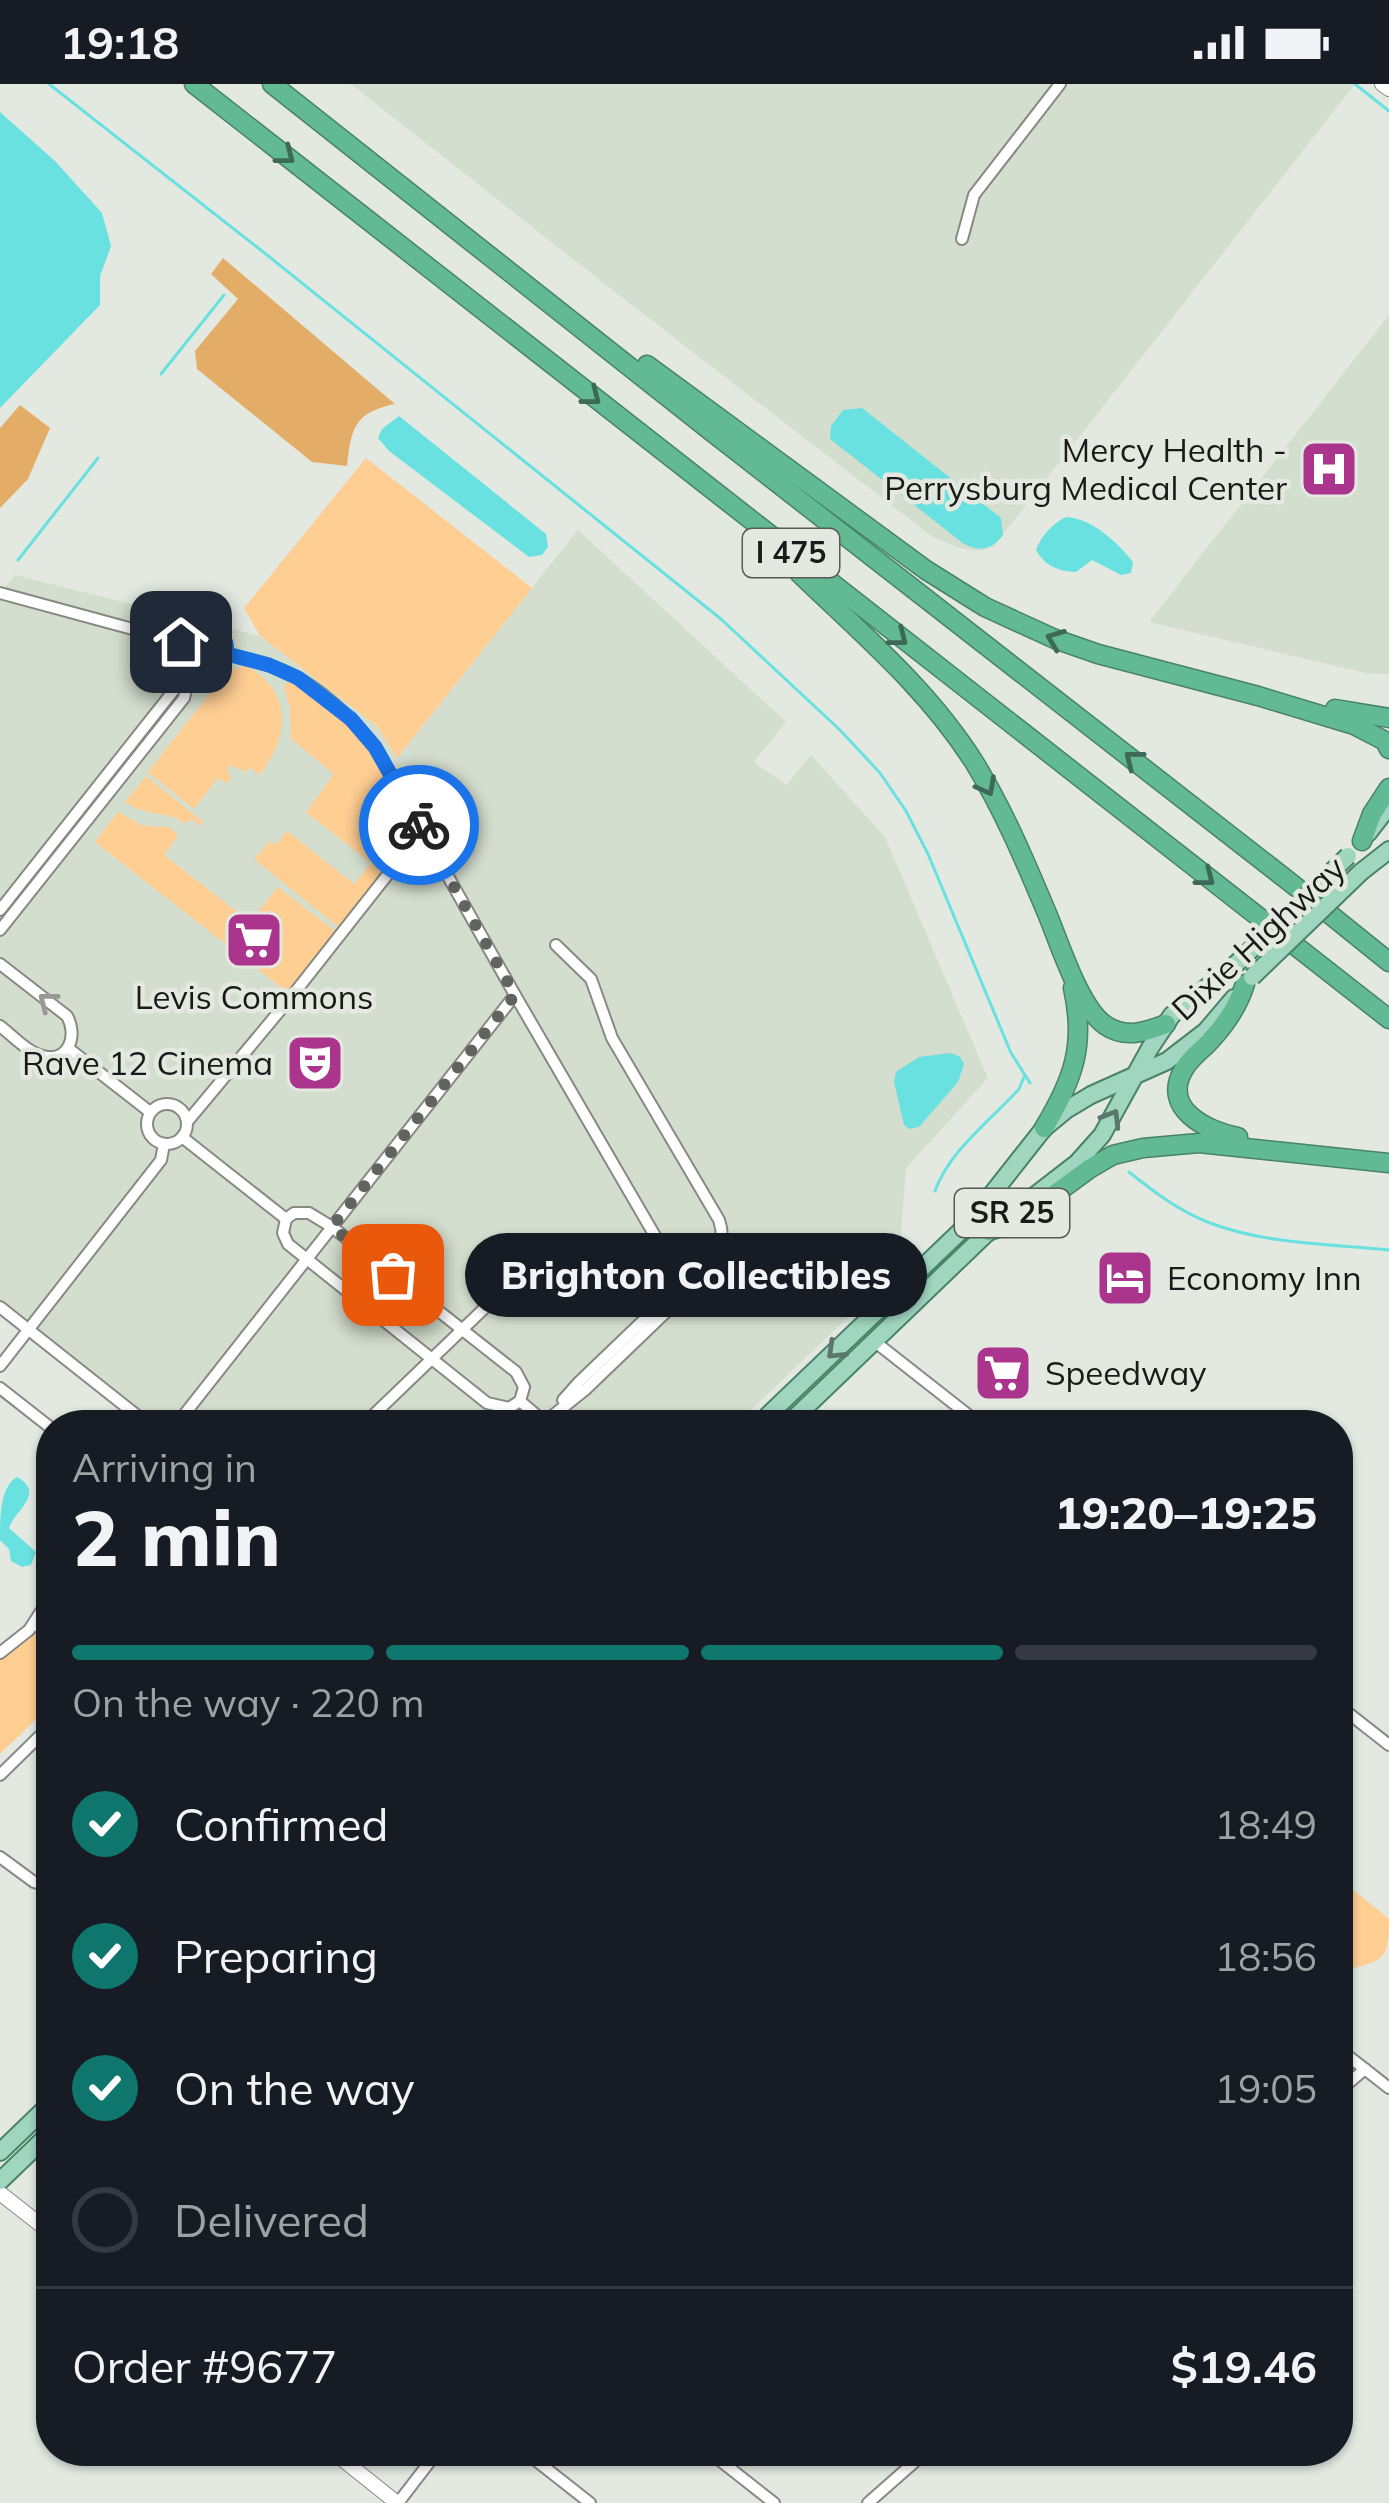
<!DOCTYPE html>
<meta charset="utf-8">
<style>
body{margin:0;font-family:Mulish,sans-serif;background:#242831;color:#f1f3f6;height:100vh;display:flex;flex-direction:column;font-size:45px;white-space:nowrap}
*{box-sizing:border-box;margin:0}
p{font-size:39px;color:#9ea1a6}
.icon{flex:none;width:66px;height:66px;fill:none;stroke:currentColor;stroke-width:2;stroke-linecap:round;stroke-linejoin:round}
.map{position:relative;flex:1;overflow:hidden}
.side{position:absolute;left:36px;top:1326px;width:1317px;height:1056px;display:flex;flex-direction:column;background:#171b24;border-radius:48px;box-shadow:0 3px 9px #0004}
.side>*{flex:none}
.pin{position:absolute;display:grid;place-items:center;width:102px;height:102px;color:#fff;margin:-51px;border-radius:24px;box-shadow:0 6px 18px #0006}
.courier{position:absolute;display:grid;place-items:center;width:120px;height:120px;margin:-60px;border:9px solid #1a73e8;border-radius:50%;background:#fff;color:#222;box-shadow:0 3px 15px #0007}
.bubble{position:absolute;height:84px;border-radius:42px;background:#171b24;box-shadow:0 3px 9px #0004;font-size:39px;font-weight:800;line-height:84px;text-align:center}
.overview em{font-style:normal;font-weight:800}
.overview div{display:flex;flex-direction:column-reverse}
.overview{display:flex;align-items:center;justify-content:space-between;height:204px;padding:0 36px}
h1{font-size:78px;font-weight:800;line-height:90px}
.bar{display:grid;grid-template-columns:repeat(4,1fr);gap:18px 12px;align-content:center;height:144px;padding:0 36px}
.bar i{height:15px;border-radius:9px;background:#363941}
.bar .current{background:#0f766e}
.bar p{grid-column:span 4}
.line{display:flex;align-items:center;gap:30px;padding:0 36px;border-top:3px solid #363941}
.line div{flex:1}
ol{padding:0 36px;list-style:none}
li{display:flex;align-items:center;gap:36px;height:132px}
li p{margin-inline-start:auto}
li .icon{padding:12px;border-radius:50%;background:#0f766e;color:#fff;stroke-width:4}
li:last-child{color:#9ea1a6}
li i{width:66px;height:66px;border:6px solid #363941;border-radius:50%}
.status{display:flex;justify-content:space-between;align-items:center;height:84px;padding:0 60px;background:#171b24;direction:ltr}
.status svg{height:33px;fill:currentColor}
.map>svg:first-child{display:block}
.built{fill:#d4dece}
.green{fill:#fece93}
.forest{fill:#e4ad67}
.water{fill:#68e1e0}
.lines{fill:none;stroke-linecap:round;stroke-linejoin:round}
.stream{stroke:#68e1e0;stroke-width:3}
.minor-casing{stroke:#858a82;stroke-width:14}
.tertiary-casing{stroke:#858a82;stroke-width:16}
.primary-casing{stroke:#488269;stroke-width:20}
.motorway-casing{stroke:#488269;stroke-width:21}
.minor{stroke:#fff;stroke-width:10}
.tertiary{stroke:#fff;stroke-width:14}
.primary{stroke:#a0d6bf;stroke-width:16}
.motorway{stroke:#61ba94;stroke-width:18}
.primary-bridge-casing{stroke:#488269;stroke-width:20;stroke-linecap:butt}
.primary-bridge{stroke:#a0d6bf;stroke-width:16}
.oneway{stroke:#3d6a56}
.oneway2{stroke:#989897}
.oneway3{stroke:#5c786c}
.done{stroke:#60635e;stroke-width:12;stroke-dasharray:0 21.6}
.route{stroke:#1a73e8;stroke-width:15}
.labels{text-anchor:middle;stroke-width:9;stroke-linejoin:round;paint-order:stroke}
.shield{fill:#e3e9e0;stroke:#565954;stroke-width:3}
.shield-label{font-size:30px;font-weight:bold;fill:#191b18}
.poi-label{font-size:33px;fill:#191b18;stroke:#e3e9e0;text-anchor:end}
.street-label{font-size:33px;fill:#191b18;stroke:#e3e9e0}
</style>
<div class="status"><b>19:18</b><svg viewBox="0 0 49 12"><path d="M0 12V9h3v3zM5 12V6h3v6zM10 12V3h3v9zM15 12V0h3v12zM26 1h20v11H26zM47 4h2v5h-2z"/></svg></div>
<div class="map">
<svg width="1389" height="2419" viewBox="0 0 1389 2419">
<rect width="100%" height="100%" fill="#e3e9e0"/>
<g class="built">
<path d="M351,0H1355L994,462L978,467L960,464L934,454L602,198Z"/>
<path d="M1389,231V590H1370L1149,538Z"/>
<path d="M578,446L786,638L754,678L786,701L811,671L885,753L988,994L906,1084L898,1186L735,1341H149L0,1223V509L15,491L260,552L377,642L397,673Z"/>
</g>
<g class="green">
<path d="M366,374L532,504L397,674L377,642L260,552L244,524Z"/>
<path d="M247,582C293,609 290,653 259,691L250,683L246,688L231,681L227,686L231,693L227,699L218,694L194,725L148,688L215,603L206,595C221,592 232,584 247,582Z"/>
<path d="M288,596L359,650L370,666L412,742L400,765L338,843L254,775L270,757L276,761L287,747L354,800L371,779L306,728L334,690L291,655L290,624L284,603Z"/>
<path d="M146,692L203,738L200,742L192,735L185,739C163,726 148,733 125,718Z"/>
<path d="M118,728L143,742L168,743L176,748L177,753L164,771L250,838L278,803L335,847L287,908L95,758Z"/>
<path d="M37,1550L51,1559V1621L0,1670V1576L31,1552Z"/>
<path d="M1351,1804L1389,1835C1389,1881 1382,1875 1341,1888L1338,1885V1814L1344,1805Z"/>
</g>
<g class="forest">
<path d="M223,174L395,320C355,328 351,344 347,382L312,378L197,285L195,267L238,215L211,190Z"/>
<path d="M20,321L50,344L28,395L0,424V344Z"/>
</g>
<g class="water">
<path d="M0,28L55,77L102,129L111,162L100,192V221L0,324Z"/>
<path d="M862,324L1001,434L1003,451C991,466 981,468 964,460L830,355L831,342L843,326Z"/>
<path d="M399,332L546,450L548,463L542,471L529,473L389,367L378,354L382,345Z"/>
<path d="M1066,433C1092,434 1118,459 1133,478L1131,489L1121,491L1092,476L1076,488C1058,487 1045,482 1036,466C1041,452 1053,439 1066,433Z"/>
<path d="M951,969L960,973L964,980L958,998L919,1043L909,1045L904,1041L894,998L896,988L919,973Z"/>
<path d="M17,1393C46,1409 15,1426 9,1444L36,1468L31,1481L22,1483L11,1477L9,1465L0,1456C0,1433 0,1403 17,1393Z"/>
</g>
<g class="lines">
<g class="stream">
<path d="M49,0L262,167L721,535L840,646L880,689L906,727L928,770L1011,969L1030,999"/>
<path d="M1355,0L1389,27"/>
<path d="M161,290L224,211"/>
<path d="M18,476L98,374"/>
<path d="M1129,1088C1154,1108 1179,1127 1210,1139C1265,1160 1330,1160 1389,1166"/>
<path d="M935,1107C949,1067 991,1036 1019,1005L1024,993"/>
</g>
<g class="minor-casing">
<g id="minor">
<path d="M962,155L974,111L1060,0"/>
<path d="M0,509L199,563"/>
<circle cx="213" cy="566" r="14"/>
<path d="M227,570C246,575 266,579 284,587C319,602 352,634 375,663L515,911L687,1207"/>
<path d="M0,826L174,606L188,597L204,577"/>
<path d="M0,846L184,614L188,597"/>
<path d="M0,880L67,932C78,951 69,979 43,972C27,968 12,951 0,942"/>
<path d="M68,964L150,1028"/>
<circle cx="167" cy="1040" r="20"/>
<path d="M187,1038L292,912L422,747"/>
<path d="M182,1053L286,1135"/>
<path d="M286,1135L283,1149L288,1160L487,1319L509,1324L520,1317"/>
<path d="M286,1135L294,1129H309L332,1143L516,1288L524,1303L520,1317"/>
<path d="M0,1223L149,1341"/>
<path d="M874,1257L981,1341"/>
<path d="M0,1282L161,1076L164,1060"/>
<path d="M0,1304L51,1344"/>
<path d="M563,1316L579,1298L720,1163"/>
<path d="M520,1317L548,1341"/>
<path d="M545,1337L571,1341"/>
<path d="M176,1341L515,911"/>
<path d="M363,1341L520,1190L540,1168"/>
<path d="M541,1341L586,1305L710,1186C721,1172 725,1153 719,1136L612,954L591,895L556,861"/>
<path d="M34,1540L51,1552"/>
<path d="M0,1569L29,1546L51,1512"/>
<path d="M1338,1621L1389,1661"/>
<path d="M0,1691L51,1641"/>
<path d="M0,1773L34,1798L41,1800L51,1797"/>
<path d="M1338,1964L1389,2004"/>
<path d="M1338,2008L1365,1985"/>
<path d="M524,2367L590,2419"/>
<path d="M708,2367L774,2419"/>
<path d="M891,2367L910,2382"/>
<path d="M398,2419L438,2367"/>
<path d="M868,2419L927,2367"/>
</g>
</g>
<g class="tertiary-casing">
<g id="tertiary">
<path d="M1382,0L1389,5"/>
<path d="M0,2109L51,2149"/>
<path d="M332,2367L397,2419"/>
</g>
</g>
<g class="primary-casing">
<g id="primary">
<path d="M1368,749L1389,722"/>
<path d="M1361,788L1389,766"/>
<path d="M758,1341L970,1138L1044,1044L1066,1026L1091,1011L1167,977L1206,947L1234,914"/>
<path d="M787,1341L989,1147L1077,1079L1102,1051L1150,964L1172,931L1236,880"/>
<path d="M0,2068L51,2019"/>
<path d="M0,2097L51,2048"/>
</g>
</g>
<g class="motorway-casing">
<g id="motorway">
<path d="M194,0L1389,935"/>
<path d="M272,0L712,348L1291,799L1389,878"/>
<path d="M647,281L926,486L985,523L1055,555L1098,570L1258,612L1354,641L1385,657L1389,665"/>
<path d="M799,489C860,548 928,605 974,678C1003,725 1025,777 1046,827C1059,857 1079,923 1105,941C1125,955 1146,948 1166,940"/>
<path d="M1335,625L1389,634"/>
<path d="M1362,757L1372,730L1389,704"/>
<path d="M1044,1044C1073,996 1086,961 1073,904"/>
<path d="M1238,1053C1206,1047 1160,1024 1184,985C1190,974 1202,966 1210,957C1226,940 1238,922 1245,900"/>
<path d="M989,1147L1017,1138L1089,1085L1113,1071L1143,1064L1199,1059L1389,1079"/>
</g>
</g>
<use href="#minor" class="minor"/>
<use href="#tertiary" class="tertiary"/>
<use href="#primary" class="primary"/>
<use href="#motorway" class="motorway"/>
<g class="primary-bridge-casing">
<g id="primary-bridge">
<path d="M1236,880L1348,772"/>
<path d="M1252,893L1361,788"/>
</g>
</g>
<use href="#primary-bridge" class="primary-bridge"/>
</g>
<defs><path id="oneway-chevron" d="M-2-3.5L2.5 0L-2 3.5" fill="none" stroke-width="1.6" stroke-linecap="round" stroke-linejoin="round" transform="scale(3)"/></defs>
<g class="oneway">
<use href="#oneway-chevron" transform="translate(286 72) rotate(38)"/>
<use href="#oneway-chevron" transform="translate(592 313) rotate(38)"/>
<use href="#oneway-chevron" transform="translate(899 554) rotate(38)"/>
<use href="#oneway-chevron" transform="translate(1055 555) rotate(-159)"/>
<use href="#oneway-chevron" transform="translate(1133 675) rotate(-142)"/>
<use href="#oneway-chevron" transform="translate(987 703) rotate(62)"/>
<use href="#oneway-chevron" transform="translate(1206 794) rotate(38)"/>
</g>
<use class="oneway2" href="#oneway-chevron" transform="translate(47 917) rotate(-142)"/>
<g class="oneway3">
<use href="#oneway-chevron" transform="translate(1112 1034) rotate(-59)"/>
<use href="#oneway-chevron" transform="translate(835 1267) rotate(136)"/>
</g>
<g class="lines">
<path class="done" d="M393,1191L332,1143L515,911L419,741"/>
<path class="route" d="M181,558L199,562L206,554L217,552L226,559L227,570L269,581L298,594L351,635L375,663L419,741"/>
</g>
<defs>
<g id="hospital-square" transform="scale(3)"><rect x="-9" y="-9" width="18" height="18" rx="4" fill="#ab358d" stroke="#e3e9e0"/><path d="M-5-5h3v3.5h4V-5h3V5h-3V1.5h-4V5h-3Z" fill="#fff"/></g>
<g id="supermarket-square" transform="scale(3)"><rect x="-9" y="-9" width="18" height="18" rx="4" fill="#ab358d" stroke="#e3e9e0"/><path d="M-6-5.5h2.5l.6 2H6L4.5 2H-2.5L-4.4-4H-6ZM-1.5 3.2a1.3 1.3 0 1 0 .1 0ZM3 3.2a1.3 1.3 0 1 0 .1 0Z" fill="#fff"/></g>
<g id="theatre-square" transform="scale(3)"><rect x="-9" y="-9" width="18" height="18" rx="4" fill="#ab358d" stroke="#e3e9e0"/><path d="M-5-5.5Q0-4 5-5.5V0Q5 5 0 6Q-5 5-5 0ZM-3.3-2.5H-1v1.5H-3.3ZM1-2.5H3.3v1.5H1ZM-2.8 1Q0 5.5 2.8 1Z" fill="#fff"/></g>
<g id="hotel-square" transform="scale(3)"><rect x="-9" y="-9" width="18" height="18" rx="4" fill="#ab358d" stroke="#e3e9e0"/><path d="M-6-4.5h1.5V1H6V5H4.5V3h-9V5H-6ZM-4 0a1.8 1.8 0 1 1 3.6 0ZM.5 0V-2.5h3Q6-2.5 6 0Z" fill="#fff"/></g>
</defs>
<g fill-rule="evenodd">
<use href="#hospital-square" x="1329" y="385"/>
<use href="#supermarket-square" x="254" y="856"/>
<use href="#theatre-square" x="315" y="979"/>
<use href="#hotel-square" x="1125" y="1194"/>
<use href="#supermarket-square" x="1003" y="1289"/>
</g>
<g class="labels">
<g class="shield">
<rect x="743" y="445" width="96" height="48" rx="9"/>
<rect x="955" y="1105" width="114" height="48" rx="9"/>
</g>
<g class="shield-label">
<text x="791" y="479">I 475</text>
<text x="1012" y="1139">SR 25</text>
</g>
<g class="poi-label">
<text x="1287" y="378">Mercy Health -<tspan x="1287" dy="38">Perrysburg Medical Center</tspan></text>
<text x="254" y="925" text-anchor="middle">Levis Commons</text>
<text x="273" y="991">Rave 12 Cinema</text>
<text x="1167" y="1206" text-anchor="start">Economy Inn</text>
<text x="1045" y="1301" text-anchor="start">Speedway</text>
</g>
<g class="street-label">
<text transform="translate(1258 854) rotate(-43)" y="12">Dixie Highway</text>
</g>
</g>
</svg>
<div class="pin" style="left:393px;top:1191px;background:#ea580c"><svg class="icon" aria-label="bag" viewBox="0 0 24 24"><path d="M5 8h14l-1 12H6zM9 8a3 3 0 0 1 6 0"/></svg></div>
<div class="pin" style="left:181px;top:558px;background:#1f2937"><svg class="icon" aria-label="home" viewBox="0 0 24 24"><path d="M3 11l9-7 9 7M6 9v11h12V9"/></svg></div>
<div class="courier" style="left:419px;top:741px"><svg class="icon" aria-label="bike" viewBox="0 0 24 24"><circle cx="6" cy="16" r="4"/><circle cx="18" cy="16" r="4"/><path d="M6 16l4-8h5l3 8M10 8l3 8H6M13 5h3"/></svg></div>
<div class="bubble" style="left:465px;top:1149px;width:462px">Brighton Collectibles</div>
<section class="side">
<div class="overview"><div><h1>2 min</h1><p>Arriving in</p></div><em>19:20–19:25</em></div>
<div class="bar"><i class="current"></i><i class="current"></i><i class="current"></i><i></i><p>On the way · 220 m</p></div>
<ol>
<li><svg class="icon" aria-label="check" viewBox="0 0 24 24"><path d="M5 12l5 5 9-10"/></svg>Confirmed<p>18:49</p></li>
<li><svg class="icon" aria-label="check" viewBox="0 0 24 24"><path d="M5 12l5 5 9-10"/></svg>Preparing<p>18:56</p></li>
<li><svg class="icon" aria-label="check" viewBox="0 0 24 24"><path d="M5 12l5 5 9-10"/></svg>On the way<p>19:05</p></li>
<li><i></i>Delivered</li>
</ol>
<div class="line" style="height:156px"><div>Order #9677</div><b>$19.46</b></div>
</section>
</div>
